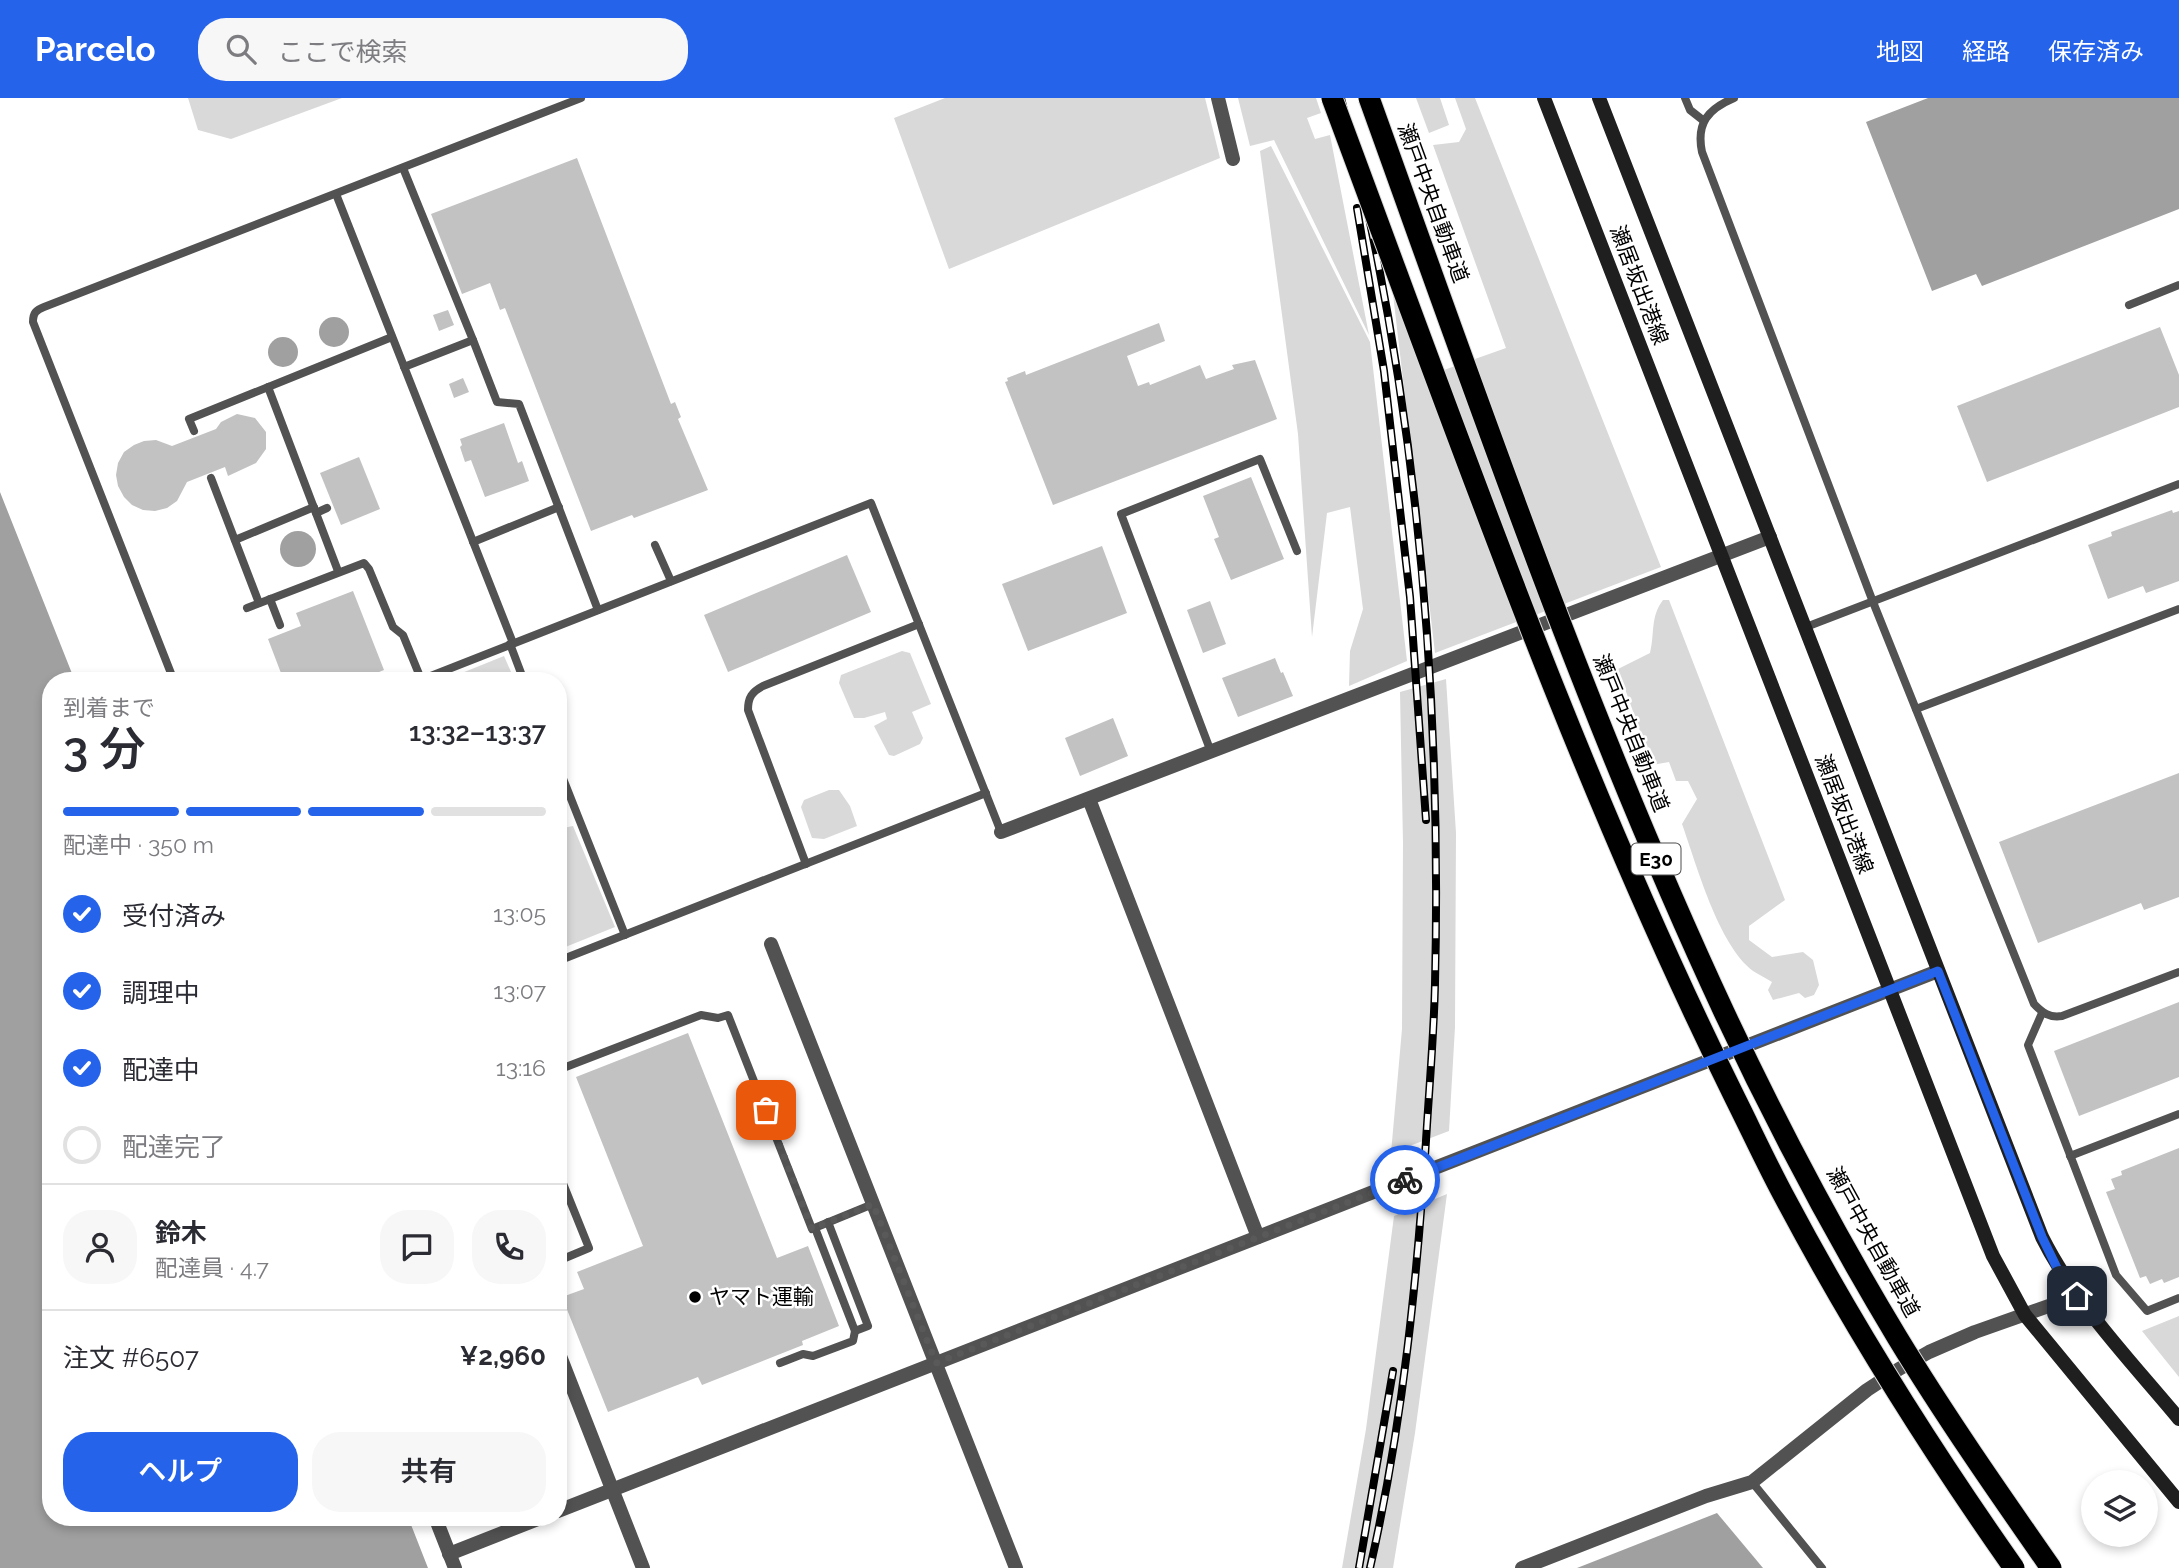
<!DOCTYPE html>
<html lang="ja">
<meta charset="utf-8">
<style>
body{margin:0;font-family:Raleway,"Noto Sans JP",sans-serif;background:#f7f7f7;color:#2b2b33;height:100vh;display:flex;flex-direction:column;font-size:26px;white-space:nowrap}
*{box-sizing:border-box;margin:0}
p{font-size:23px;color:#7c7c81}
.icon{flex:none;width:38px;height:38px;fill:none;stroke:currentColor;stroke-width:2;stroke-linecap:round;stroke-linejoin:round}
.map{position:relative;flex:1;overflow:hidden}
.sheet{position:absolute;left:42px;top:574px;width:525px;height:854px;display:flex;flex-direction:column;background:#fff;border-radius:28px;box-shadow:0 4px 10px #0003}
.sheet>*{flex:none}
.buttons{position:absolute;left:2081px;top:1372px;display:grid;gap:14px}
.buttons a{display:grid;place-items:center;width:77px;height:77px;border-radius:50%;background:#fff;box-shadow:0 4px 10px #0003;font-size:35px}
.pin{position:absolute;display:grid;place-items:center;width:60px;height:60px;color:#fff;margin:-30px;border-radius:14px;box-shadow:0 4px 10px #0006}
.courier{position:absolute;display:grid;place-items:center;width:70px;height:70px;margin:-35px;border:5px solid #2563eb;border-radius:50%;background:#fff;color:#222;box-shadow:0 2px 9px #0007}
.overview em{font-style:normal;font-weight:600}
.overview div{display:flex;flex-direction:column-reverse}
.overview{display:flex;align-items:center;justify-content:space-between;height:119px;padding:0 21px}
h1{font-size:46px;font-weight:600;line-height:52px}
.bar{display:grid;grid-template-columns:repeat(4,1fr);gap:10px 7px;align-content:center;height:84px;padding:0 21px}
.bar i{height:9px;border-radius:5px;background:#e1e1e2}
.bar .selected{background:#2563eb}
.bar p{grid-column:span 4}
.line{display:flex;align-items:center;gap:18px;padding:0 21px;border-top:2px solid #e1e1e2}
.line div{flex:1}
.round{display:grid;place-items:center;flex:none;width:74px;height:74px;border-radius:28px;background:#f7f7f7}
ol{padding:0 21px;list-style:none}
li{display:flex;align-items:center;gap:21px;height:77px}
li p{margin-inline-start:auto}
li .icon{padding:7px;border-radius:50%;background:#2563eb;color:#fff;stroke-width:4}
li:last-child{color:#7c7c81}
li i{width:38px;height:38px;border:4px solid #e1e1e2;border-radius:50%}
.button{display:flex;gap:14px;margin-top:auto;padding:14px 21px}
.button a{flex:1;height:80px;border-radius:28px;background:#2563eb;color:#fff;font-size:28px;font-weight:600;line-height:80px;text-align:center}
.button a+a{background:#f7f7f7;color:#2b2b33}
header{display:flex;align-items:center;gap:42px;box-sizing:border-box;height:98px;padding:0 35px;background:#2563eb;color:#fff}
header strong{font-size:33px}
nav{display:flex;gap:38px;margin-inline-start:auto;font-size:24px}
.search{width:490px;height:63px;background:#f7f7f7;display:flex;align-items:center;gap:18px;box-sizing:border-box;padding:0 24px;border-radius:28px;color:#7c7c81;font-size:26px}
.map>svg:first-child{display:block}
.green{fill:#d9d9d9}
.water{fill:#a0a0a0}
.building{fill:#c2c2c2}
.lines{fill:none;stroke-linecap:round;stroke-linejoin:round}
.service{stroke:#525252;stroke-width:8}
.minor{stroke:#525252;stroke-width:14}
.tertiary{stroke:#525252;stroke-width:14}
.secondary{stroke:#1f1f1f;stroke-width:14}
.rail-casing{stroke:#000;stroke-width:8}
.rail{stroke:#fff;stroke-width:5;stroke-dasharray:16;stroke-linecap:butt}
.motorway-bridge-casing{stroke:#dbdbdb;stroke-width:23;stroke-linecap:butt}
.motorway-bridge{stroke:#000;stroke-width:21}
.done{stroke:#595959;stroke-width:7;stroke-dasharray:0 12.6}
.route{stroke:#2563eb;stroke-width:9}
.poi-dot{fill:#000;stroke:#fff;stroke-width:2.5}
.labels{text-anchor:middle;stroke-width:5;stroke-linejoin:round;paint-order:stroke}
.shield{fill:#fff;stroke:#4c4c4c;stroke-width:2}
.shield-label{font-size:19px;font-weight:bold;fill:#000}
.street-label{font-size:21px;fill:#000;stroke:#fff}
.poi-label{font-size:21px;fill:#000;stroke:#fff;text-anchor:start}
</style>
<header>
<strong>Parcelo</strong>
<div class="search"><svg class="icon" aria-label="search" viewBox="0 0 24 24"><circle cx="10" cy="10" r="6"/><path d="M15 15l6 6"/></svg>ここで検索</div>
<nav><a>地図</a><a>経路</a><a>保存済み</a></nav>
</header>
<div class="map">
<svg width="2179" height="1470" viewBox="0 0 2179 1470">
<rect width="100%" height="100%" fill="#fff"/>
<g class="green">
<path d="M188,0H342L231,41L198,32Z"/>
<path d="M945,0H1205L1220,60L949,171L894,20Z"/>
<path d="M1238,0H1316L1321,15L1307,20L1315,41L1330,37L1369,237L1274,42L1250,48Z"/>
<path d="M1416,0H1440L1449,27L1429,35Z"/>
<path d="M1455,0H1475L1661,469L1435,555L1391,179L1427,278L1506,250L1433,47L1459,44L1466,31Z"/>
<path d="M1271,48L1370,244L1407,563L1349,588L1350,553L1363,511L1350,409L1327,415L1312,539L1298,336L1260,53Z"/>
<path d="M1663,502H1669L1785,802L1749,828V842L1772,859L1803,854L1813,862L1819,887L1814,897L1805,900L1799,895L1773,902L1768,892L1772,884C1766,880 1759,877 1753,873C1718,846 1697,768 1682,726L1697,701L1688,683H1676L1669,664L1652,667L1618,571L1650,555C1655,535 1650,519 1663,502Z"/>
<path d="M902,553L910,555L931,606L912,614L923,640L920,646L894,658L889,657L874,628L887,621L885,614L864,620H854L839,585L841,577Z"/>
<path d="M504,558L515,583H442Z"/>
<path d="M1446,581L1456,735L1455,929L1449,1033L1391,1055L1402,931L1403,745L1400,594Z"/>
<path d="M829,692H839L850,708L857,728L824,741L812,740L801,709L804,702Z"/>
<path d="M573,728L615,829L558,852V731Z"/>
<path d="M1447,1096L1415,1335L1393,1470H1342L1366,1331L1394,1118Z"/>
<path d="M2179,1218V1279L2142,1233Z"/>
</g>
<g class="water">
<path d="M1928,0H2179V111L1982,188L1976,176L1932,193L1866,24Z"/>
<circle cx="334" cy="234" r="15"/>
<circle cx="283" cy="254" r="15"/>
<path d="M0,394L75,583H51V1419H408L428,1470H0Z"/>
<circle cx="298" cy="451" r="18"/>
<path d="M1717,1415L1763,1470H1577Z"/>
</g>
<g class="building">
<path d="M577,60L671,306L675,304L681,319L678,321L708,392L634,420L632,417L591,433L505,210L500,212L490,185L462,196L431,116Z"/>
<path d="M448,212L454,227L439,233L433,217Z"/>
<path d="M1159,225L1165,243L1127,258L1138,288L1149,284L1150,287L1200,267L1206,281L1234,271L1232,267L1255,262L1277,321L1053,407L1005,284L1008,283L1007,280L1025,273L1026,277Z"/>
<path d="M2160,229L2179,277V309L1987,384L1957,308Z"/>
<path d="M463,280L469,294L454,300L449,286Z"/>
<path d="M237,316L255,320L266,334V351L256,365L228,378L225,369L187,384L177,403L167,410L155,413L143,412L132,407L124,399L118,388L116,377L118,365L124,354L134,347L144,343L156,342L172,348L216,331L221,324Z"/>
<path d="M504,325L518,365L522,363L529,383L485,399L471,362L465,364L460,349L462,347L460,341Z"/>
<path d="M359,359L380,411L341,427L320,375Z"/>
<path d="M1251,379L1284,461L1231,482L1214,441L1219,439L1203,398Z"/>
<path d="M2172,412L2173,415L2179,413V483L2146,495L2143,488L2108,501L2088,447L2112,438L2111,434Z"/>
<path d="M1102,448L1127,515L1028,553L1002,486Z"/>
<path d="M847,457L871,514L728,574L704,517Z"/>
<path d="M353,493L384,572L357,583H284L268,541L301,528L296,515Z"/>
<path d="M1210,503L1226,546L1203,555L1187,512Z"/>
<path d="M1275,560L1281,575L1283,574L1293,598L1238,619L1222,580Z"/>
<path d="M1113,620L1128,658L1080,678L1065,640Z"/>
<path d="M2179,675V799L2144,812L2141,805L2038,845L1999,744Z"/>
<path d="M2179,904V979L2079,1018L2054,953Z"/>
<path d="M688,935L777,1160L808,1148L839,1228L802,1243L803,1247L702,1287L698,1279L608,1314L562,1199L584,1191L577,1174L643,1148L576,979Z"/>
<path d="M2179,1050V1179L2164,1185L2162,1181L2150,1186L2146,1178L2140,1180L2106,1094L2115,1091L2111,1081L2122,1077L2121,1073Z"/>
</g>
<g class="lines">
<g class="service">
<path d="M1685,0L1690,12L1704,23"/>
<path d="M1734,0C1708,11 1696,25 1702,54L1873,504L2034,906C2043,915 2049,920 2062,918L2179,874"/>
<path d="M403,70L473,242"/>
<path d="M336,96L513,545"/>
<path d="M2129,207L2179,187"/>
<path d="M404,269L473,242L497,304L519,306L598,512"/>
<path d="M268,289L338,473"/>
<path d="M194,333L189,321L392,239"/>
<path d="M211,380L259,505"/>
<path d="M316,415L327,410"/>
<path d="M235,442L314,409"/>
<path d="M473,444L559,409"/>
<path d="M655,447L671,483"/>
<path d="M270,501L280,527"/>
<path d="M247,510L364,465L369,471L393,529L403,537L421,581"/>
<path d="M1806,529L2179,386"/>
<path d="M510,546L524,583"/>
<path d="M174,583L33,224C33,215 36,212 44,209L581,0"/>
<path d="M418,583L871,405L1001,734"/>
<path d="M1916,611L2179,511"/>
<path d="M1211,654L1121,416L1260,361L1297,453"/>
<path d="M558,668L625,837"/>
<path d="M806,766L748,612C748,599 752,594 763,588L919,526"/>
<path d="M558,863L986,695"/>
<path d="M2042,915L2028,947L2116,1177L2147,1213L2179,1200"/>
<path d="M558,972L701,917L718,920L728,917L812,1131L873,1106"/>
<path d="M2070,1058L2179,1016"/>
<path d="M558,1073L589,1150L558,1163"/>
<path d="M815,1130L855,1233L868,1228L828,1124"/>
<path d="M780,1265L803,1256L813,1258L853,1243L855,1233"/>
<path d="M1752,1384L1822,1470"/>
</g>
<g class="minor">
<path d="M1218,0L1233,61"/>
<path d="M1089,701L1258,1139"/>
<path d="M771,846L1016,1470"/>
<path d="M558,1253L643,1470"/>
<path d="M435,1419L455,1470"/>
<path d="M1522,1470L1706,1398L1752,1384L1867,1292L1899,1271L1929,1254L1975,1234L2077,1198"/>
</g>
<g class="tertiary">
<path d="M1001,734L1770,439"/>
<path d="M558,1413L1938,873"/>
<path d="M449,1456L543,1419"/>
</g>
<g class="secondary">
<path d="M1544,0L1993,1158L2025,1217L2179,1404"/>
<path d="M1599,0L2042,1139C2076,1207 2131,1263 2179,1321"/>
</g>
<g class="rail-casing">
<g id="rail">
<path d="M1341,0C1415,287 1442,590 1435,886C1434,933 1430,980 1427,1027C1418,1174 1403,1326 1370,1470"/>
<path d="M1357,110L1384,273L1410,499L1426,722"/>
<path d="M1359,1470L1393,1273"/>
</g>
</g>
<use href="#rail" class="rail"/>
<g class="motorway-bridge-casing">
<g id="motorway-bridge">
<path d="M1332,0C1458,337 1575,677 1735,1000C1752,1034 1768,1069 1786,1102C1854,1230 1931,1352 2014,1470"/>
<path d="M1369,0C1480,308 1586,618 1724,914C1775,1023 1835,1136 1897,1239C1945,1318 1998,1394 2051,1470"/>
</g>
</g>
<use href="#motorway-bridge" class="motorway-bridge"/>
</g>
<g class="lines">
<path class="done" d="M766,1012L812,1131L873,1106L936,1265L1405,1082"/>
<path class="route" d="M1405,1082L1938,873L2042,1139L2057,1170L2077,1198"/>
</g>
<circle class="poi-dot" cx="695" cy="1199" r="7"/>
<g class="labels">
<rect class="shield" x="1631.5" y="745.5" width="49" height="31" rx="5"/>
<g class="shield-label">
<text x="1656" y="768">E30</text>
</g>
<g class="street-label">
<text transform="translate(1433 105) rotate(70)" y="7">瀬戸中央自動車道</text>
<text transform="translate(1639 187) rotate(69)" y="7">瀬居坂出港線</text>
<text transform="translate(1631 635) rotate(68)" y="7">瀬戸中央自動車道</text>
<text transform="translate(1844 716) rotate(69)" y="7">瀬居坂出港線</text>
<text transform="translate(1873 1144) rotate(61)" y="7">瀬戸中央自動車道</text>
</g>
<g class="poi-label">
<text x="709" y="1206">ヤマト運輸</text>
</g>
</g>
</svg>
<div class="buttons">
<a><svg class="icon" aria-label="layers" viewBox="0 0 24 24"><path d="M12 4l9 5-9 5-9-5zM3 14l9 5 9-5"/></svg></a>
</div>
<div class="pin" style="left:766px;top:1012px;background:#ea580c"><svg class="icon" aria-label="bag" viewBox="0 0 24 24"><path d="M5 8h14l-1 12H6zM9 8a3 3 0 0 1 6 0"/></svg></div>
<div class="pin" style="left:2077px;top:1198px;background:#1f2937"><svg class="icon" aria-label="home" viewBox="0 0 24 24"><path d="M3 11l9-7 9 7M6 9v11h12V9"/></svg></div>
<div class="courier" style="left:1405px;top:1082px"><svg class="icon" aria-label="bike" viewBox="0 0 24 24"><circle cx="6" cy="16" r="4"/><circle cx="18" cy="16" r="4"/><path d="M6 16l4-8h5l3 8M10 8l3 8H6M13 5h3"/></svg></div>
<section class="sheet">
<div class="overview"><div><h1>3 分</h1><p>到着まで</p></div><em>13:32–13:37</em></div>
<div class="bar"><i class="selected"></i><i class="selected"></i><i class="selected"></i><i></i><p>配達中 · 350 m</p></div>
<ol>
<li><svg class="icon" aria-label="check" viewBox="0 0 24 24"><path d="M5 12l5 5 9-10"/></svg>受付済み<p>13:05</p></li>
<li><svg class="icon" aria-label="check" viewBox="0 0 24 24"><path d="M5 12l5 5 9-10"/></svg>調理中<p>13:07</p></li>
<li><svg class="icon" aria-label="check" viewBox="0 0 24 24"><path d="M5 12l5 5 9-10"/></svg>配達中<p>13:16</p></li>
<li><i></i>配達完了</li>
</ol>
<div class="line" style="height:126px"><a class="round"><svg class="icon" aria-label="person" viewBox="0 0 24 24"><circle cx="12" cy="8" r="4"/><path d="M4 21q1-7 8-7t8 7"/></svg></a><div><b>鈴木</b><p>配達員 · 4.7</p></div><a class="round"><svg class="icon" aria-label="chat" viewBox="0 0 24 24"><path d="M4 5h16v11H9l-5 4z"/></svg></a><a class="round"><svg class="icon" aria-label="phone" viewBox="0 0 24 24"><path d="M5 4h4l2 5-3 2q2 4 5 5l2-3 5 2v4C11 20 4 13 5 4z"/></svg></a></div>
<div class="line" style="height:91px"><div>注文 #6507</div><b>¥2,960</b></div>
<div class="button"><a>ヘルプ</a><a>共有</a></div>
</section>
</div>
